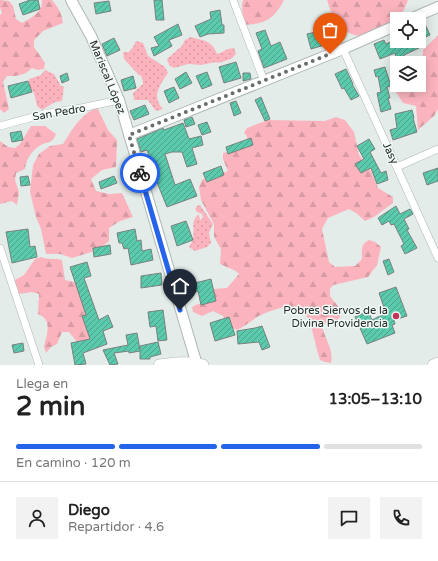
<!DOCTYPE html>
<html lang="es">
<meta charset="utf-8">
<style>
body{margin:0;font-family:"Varela Round",sans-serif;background:#f2f2f2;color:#222;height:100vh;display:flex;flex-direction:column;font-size:15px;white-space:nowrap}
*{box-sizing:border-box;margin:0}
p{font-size:13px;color:#767676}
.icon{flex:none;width:22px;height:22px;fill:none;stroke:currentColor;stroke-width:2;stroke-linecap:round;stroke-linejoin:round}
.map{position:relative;height:365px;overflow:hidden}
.side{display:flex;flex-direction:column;background:#fff;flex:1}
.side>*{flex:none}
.fabs{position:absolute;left:390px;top:12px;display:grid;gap:8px}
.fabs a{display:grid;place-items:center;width:36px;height:36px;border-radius:0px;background:#fff;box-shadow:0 2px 10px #0003;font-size:20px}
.pin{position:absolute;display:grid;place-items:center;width:34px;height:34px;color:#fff;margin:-41px -17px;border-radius:50% 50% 50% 0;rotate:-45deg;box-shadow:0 0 4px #0007}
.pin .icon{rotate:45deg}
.courier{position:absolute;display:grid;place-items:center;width:40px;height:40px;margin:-20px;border:3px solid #2563eb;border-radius:50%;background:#fff;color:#222;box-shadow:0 1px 5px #0007}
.overview em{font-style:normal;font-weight:700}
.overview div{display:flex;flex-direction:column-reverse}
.overview{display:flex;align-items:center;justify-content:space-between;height:68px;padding:0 16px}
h1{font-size:26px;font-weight:700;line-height:30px}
.bar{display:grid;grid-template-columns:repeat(4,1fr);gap:6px 4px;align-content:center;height:48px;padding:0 16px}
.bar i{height:5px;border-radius:3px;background:#e0e0e0}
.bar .on{background:#2563eb}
.bar p{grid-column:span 4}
.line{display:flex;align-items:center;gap:10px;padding:0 16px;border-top:1px solid #e0e0e0}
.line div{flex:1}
.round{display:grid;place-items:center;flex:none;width:42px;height:42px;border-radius:0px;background:#f2f2f2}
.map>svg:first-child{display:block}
.grass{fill:url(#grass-dots)}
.forest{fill:url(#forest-firs)}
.building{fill:url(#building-hatch);stroke:#79817e}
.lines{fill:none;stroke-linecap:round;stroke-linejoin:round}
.street-casing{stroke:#aeb7b4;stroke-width:8}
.secondary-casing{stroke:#aeb7b4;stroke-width:12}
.primary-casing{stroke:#aeb7b4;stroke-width:12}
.street{stroke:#fff;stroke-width:7}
.secondary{stroke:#fff;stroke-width:10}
.primary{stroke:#fff;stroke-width:11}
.done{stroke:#686e6c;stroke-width:4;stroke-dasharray:0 7.2}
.route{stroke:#2563eb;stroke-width:5}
.poi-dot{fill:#c4345a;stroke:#f1faf7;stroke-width:1.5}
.labels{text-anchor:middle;stroke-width:3;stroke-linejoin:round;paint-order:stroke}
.street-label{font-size:11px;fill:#262a29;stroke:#f1faf7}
.poi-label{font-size:11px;fill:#262a29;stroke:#f1faf7;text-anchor:end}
</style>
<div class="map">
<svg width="438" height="365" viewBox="0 0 438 365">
<defs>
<pattern id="grass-dots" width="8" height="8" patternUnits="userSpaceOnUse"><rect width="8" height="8" fill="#fbb4be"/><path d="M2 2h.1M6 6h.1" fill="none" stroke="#d79ba3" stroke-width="1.8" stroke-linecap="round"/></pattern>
<pattern id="forest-firs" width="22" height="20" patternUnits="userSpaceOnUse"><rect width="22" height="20" fill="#fbb4be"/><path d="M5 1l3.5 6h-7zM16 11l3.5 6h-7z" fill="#d79ba3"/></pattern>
<pattern id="building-hatch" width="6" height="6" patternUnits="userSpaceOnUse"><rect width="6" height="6" fill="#5ac9ac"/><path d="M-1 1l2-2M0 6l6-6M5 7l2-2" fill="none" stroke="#4aa38c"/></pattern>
</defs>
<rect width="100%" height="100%" fill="#e3ece9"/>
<g class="grass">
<path d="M191,37C204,41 212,40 217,54C224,52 227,48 234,48L236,54L231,59L218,63L216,62L201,65L188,64L174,68L169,65L167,59L182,46L185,40Z"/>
<path d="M136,41L143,43L148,56L165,67L168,73C160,85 151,96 163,109L156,111L148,100H134L133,93L143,84L142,77L137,73L124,59L123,52H129L133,47Z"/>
<path d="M45,70L54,74L61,86L64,87L62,101L55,102L42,110L37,106L34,93L29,85V79L41,75Z"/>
<path d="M200,205L213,224L209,233L211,243L207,247L195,251L189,247C199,234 188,223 198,215H199L200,220L203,218L202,214L197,212L195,209L197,206Z"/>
</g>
<g class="forest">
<path d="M0,0L9,1L13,6L16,19L22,23C31,18 43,12 42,0H52C58,7 62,14 63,23L43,31L34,40V47L45,63L44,69L38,70L32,68C24,76 17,76 7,76L3,82L9,109L4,113L0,109V15L2,13L0,7Z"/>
<path d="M243,0H284C274,19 266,24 243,25L242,5Z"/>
<path d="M327,0H408L404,10L390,24L360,36L354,35L335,27L331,22L332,15Z"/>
<path d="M438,35V109L434,116L418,130L416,106L403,103L396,92L397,80V85H419V66L422,64L423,50Z"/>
<path d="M97,107L108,130L117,140L116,167L102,170L91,179L96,191L109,194L122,193L133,217L120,221L109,228V241L98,250L72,258L60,254H46L41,229L36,217L30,192L33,165L39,154L50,146L63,144C74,127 78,118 97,107Z"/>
<path d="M336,117L345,120L354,132L359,155L371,171L378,188L393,197V203L374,217L365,221L356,213L349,209L328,218L322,229L329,262L335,267L355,266L362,259C362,250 360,245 369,240L375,242L381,247L377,265L368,277L333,285L330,289V296L340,309V317L334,324L327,322L322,325C324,339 334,348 331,363L325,362L320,360C308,320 312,292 261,315C252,319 246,326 237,330L229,326L223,316L213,311L202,316L193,312L192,307L198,304H204L213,289L227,288L239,274L236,271L220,264L221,249L214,237V224L201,200L199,187L202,180L213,174L223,173L228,171L223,159V153L239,149L247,144V136L244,133L247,128L268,120L325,121Z"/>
<path d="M31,126H45L56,134C52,144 49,141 41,145C32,150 26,159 25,169L16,173L15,180L19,192L17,205L12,201L0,204V141L8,147L15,148L20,144Z"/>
<path d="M41,257C49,260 55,258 62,260L65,280L78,283L92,342L81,347L69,332H62L57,344L51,347L46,353L44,347C47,334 53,320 38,314L39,294L32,292L19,294L14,288L13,281L24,275L35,259Z"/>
</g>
<g class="building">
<path d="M30,0H38L40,9L23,15L19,4Z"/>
<path d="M154,0H162L164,20H156Z"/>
<path d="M109,1L111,11L96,14L94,3Z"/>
<path d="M220,10L222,25H224V33L208,34L200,37L195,26L211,19L210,12Z"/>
<path d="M178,24L182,35L169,40L172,46L154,56L151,48L159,46L154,37Z"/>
<path d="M425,24L430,35L419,40V26Z"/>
<path d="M265,30L271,46L280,42L287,59L264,68L258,51L262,49L256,33Z"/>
<path d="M324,30L328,44L311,49L307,34Z"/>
<path d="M114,38L120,50L107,56L102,44Z"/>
<path d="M397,39V41H415L419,48L404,55L405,58L397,61L395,53L380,59L374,44L384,40L386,44Z"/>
<path d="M236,62L241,78L224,83L219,67Z"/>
<path d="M385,67L391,86L387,87L390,98H388L391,109L381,112L377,93L381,92L378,76L376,77L374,70Z"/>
<path d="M346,69L353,84H352L359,96L351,100L344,88L342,89L335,74Z"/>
<path d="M186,72L192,83L180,89L175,79Z"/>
<path d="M207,72L212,85L202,89L196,76Z"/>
<path d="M67,73L69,80L62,83L60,76Z"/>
<path d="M243,73H250L251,79L243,81Z"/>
<path d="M133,76L136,88L124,91L121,80Z"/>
<path d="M28,81L32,92L11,98L8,86Z"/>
<path d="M174,87L179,98L169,103L164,91Z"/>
<path d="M261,97L270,119L265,121L255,100Z"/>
<path d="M236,101L241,113L234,116L230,103Z"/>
<path d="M145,105L149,114L134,120L130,111Z"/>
<path d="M412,110L414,118H413L417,132L393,140L390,130L397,128L395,114Z"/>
<path d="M192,117L195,124L186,127L184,120Z"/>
<path d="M207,122L211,132L202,135L198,125Z"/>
<path d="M183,123L189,139L201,136L203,145L192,148L197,164L187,167L182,152H172L165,154L175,185L190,179L197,196L167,207L156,180H155L150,164L152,163L147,150L141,152L137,139L163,128L164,130Z"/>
<path d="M21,131L23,140L12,142L10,133Z"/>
<path d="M251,138L253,145L228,154L226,147Z"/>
<path d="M369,139L375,149L370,152L381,173L386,171L388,180L377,184L371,168L361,173L355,164L364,159L357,146Z"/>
<path d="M221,166L224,175L207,182L203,173Z"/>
<path d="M438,168V181L427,185L423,173Z"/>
<path d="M28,176L30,185L21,186L20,177Z"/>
<path d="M114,176L117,183L101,189L99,182Z"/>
<path d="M396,206L400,214L410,209L413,214L404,219L409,229L407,230L417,248L405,254L401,246L404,244L394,224L391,225L389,221L382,225L378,218Z"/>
<path d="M186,221L193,240L177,246L171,226Z"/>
<path d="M28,229L30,247L35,246L37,257L12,263L6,232Z"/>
<path d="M135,229L137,241L141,240L142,251L151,249L153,260L131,265L128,248L124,249L122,243H119L117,233Z"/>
<path d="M110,245L111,254L94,257L93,248Z"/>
<path d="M389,259L394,272L388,275L383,261Z"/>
<path d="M87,262L91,276L84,278L99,320L108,315L113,327L103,331L107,344L83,353L86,364L75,365L71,343L90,339L82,316L86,315L70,267Z"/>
<path d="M161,273L162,285L141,288V276Z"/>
<path d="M211,279L216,301L201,305L198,291L193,293L191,284Z"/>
<path d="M396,287L407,316L394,320L395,324L392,325L395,333L367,344L355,317L368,311L372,320L386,313L379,293Z"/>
<path d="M163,310L167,340L158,341L156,326L150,327L148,312Z"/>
<path d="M229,317L235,335L215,341L210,323Z"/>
<path d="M262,326L270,347L262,350L259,342L238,344L237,331L255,328Z"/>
<path d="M137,333L140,350V346L158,342L161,354L150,357V359H140V351L129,353V351L114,353L118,364L110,365L103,350L128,345L126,335Z"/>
<path d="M23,343L24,351L14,353L12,345Z"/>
</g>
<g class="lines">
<g class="street-casing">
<g id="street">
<path d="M233,0L264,81"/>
<path d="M343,49L438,258"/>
<path d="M0,126L48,113L81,108L119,100"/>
<path d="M397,167L438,149"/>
<path d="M0,248L39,365"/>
</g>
</g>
<g class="secondary-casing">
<g id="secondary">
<path d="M71,0L91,36L119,100L197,365"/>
<path d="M410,19L438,7"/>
<path d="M129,135L343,49L397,25"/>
</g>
</g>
<g class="primary-casing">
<g id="primary">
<path d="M159,365C173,363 189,361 203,365"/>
<path d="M433,365L438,363"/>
</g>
</g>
<use href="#street" class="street"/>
<use href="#secondary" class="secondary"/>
<use href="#primary" class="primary"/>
</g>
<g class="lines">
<path class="done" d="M140,173L129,135L330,54"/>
<path class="route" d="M140,173L180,310"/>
</g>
<circle class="poi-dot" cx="396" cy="316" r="4"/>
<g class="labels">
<g class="street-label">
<text transform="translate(108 77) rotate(68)" y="4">Mariscal López</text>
<text transform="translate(59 112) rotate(-10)" y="4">San Pedro</text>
<text transform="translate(391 153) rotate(65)" y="4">Jasy</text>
</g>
<g class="poi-label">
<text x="388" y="314">Pobres Siervos de la<tspan x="388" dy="13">Divina Providencia</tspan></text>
</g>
</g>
</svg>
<div class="fabs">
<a><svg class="icon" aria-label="locate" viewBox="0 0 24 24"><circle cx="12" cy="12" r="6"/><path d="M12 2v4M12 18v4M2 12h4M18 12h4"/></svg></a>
<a><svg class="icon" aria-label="layers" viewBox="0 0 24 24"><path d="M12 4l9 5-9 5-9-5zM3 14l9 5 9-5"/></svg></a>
</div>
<div class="pin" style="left:330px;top:54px;background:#ea580c"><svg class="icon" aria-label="bag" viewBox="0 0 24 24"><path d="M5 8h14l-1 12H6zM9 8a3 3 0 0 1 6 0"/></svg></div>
<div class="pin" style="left:180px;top:310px;background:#1f2937"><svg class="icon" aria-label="home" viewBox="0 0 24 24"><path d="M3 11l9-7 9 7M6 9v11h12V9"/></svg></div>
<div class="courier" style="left:140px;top:173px"><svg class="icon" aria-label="bike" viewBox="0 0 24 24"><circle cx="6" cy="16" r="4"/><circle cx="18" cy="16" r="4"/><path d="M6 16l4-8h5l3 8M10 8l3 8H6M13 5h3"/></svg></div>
</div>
<section class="side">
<div class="overview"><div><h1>2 min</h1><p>Llega en</p></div><em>13:05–13:10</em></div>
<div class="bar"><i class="on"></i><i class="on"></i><i class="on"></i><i></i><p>En camino · 120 m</p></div>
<div class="line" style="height:72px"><a class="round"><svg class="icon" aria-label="person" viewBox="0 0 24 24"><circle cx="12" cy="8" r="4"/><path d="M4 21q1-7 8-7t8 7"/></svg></a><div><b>Diego</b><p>Repartidor · 4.6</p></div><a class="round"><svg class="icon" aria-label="chat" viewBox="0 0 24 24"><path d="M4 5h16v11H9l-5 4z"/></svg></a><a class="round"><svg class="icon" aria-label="phone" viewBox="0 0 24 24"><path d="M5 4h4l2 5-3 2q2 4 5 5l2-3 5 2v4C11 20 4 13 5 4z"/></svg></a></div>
</section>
